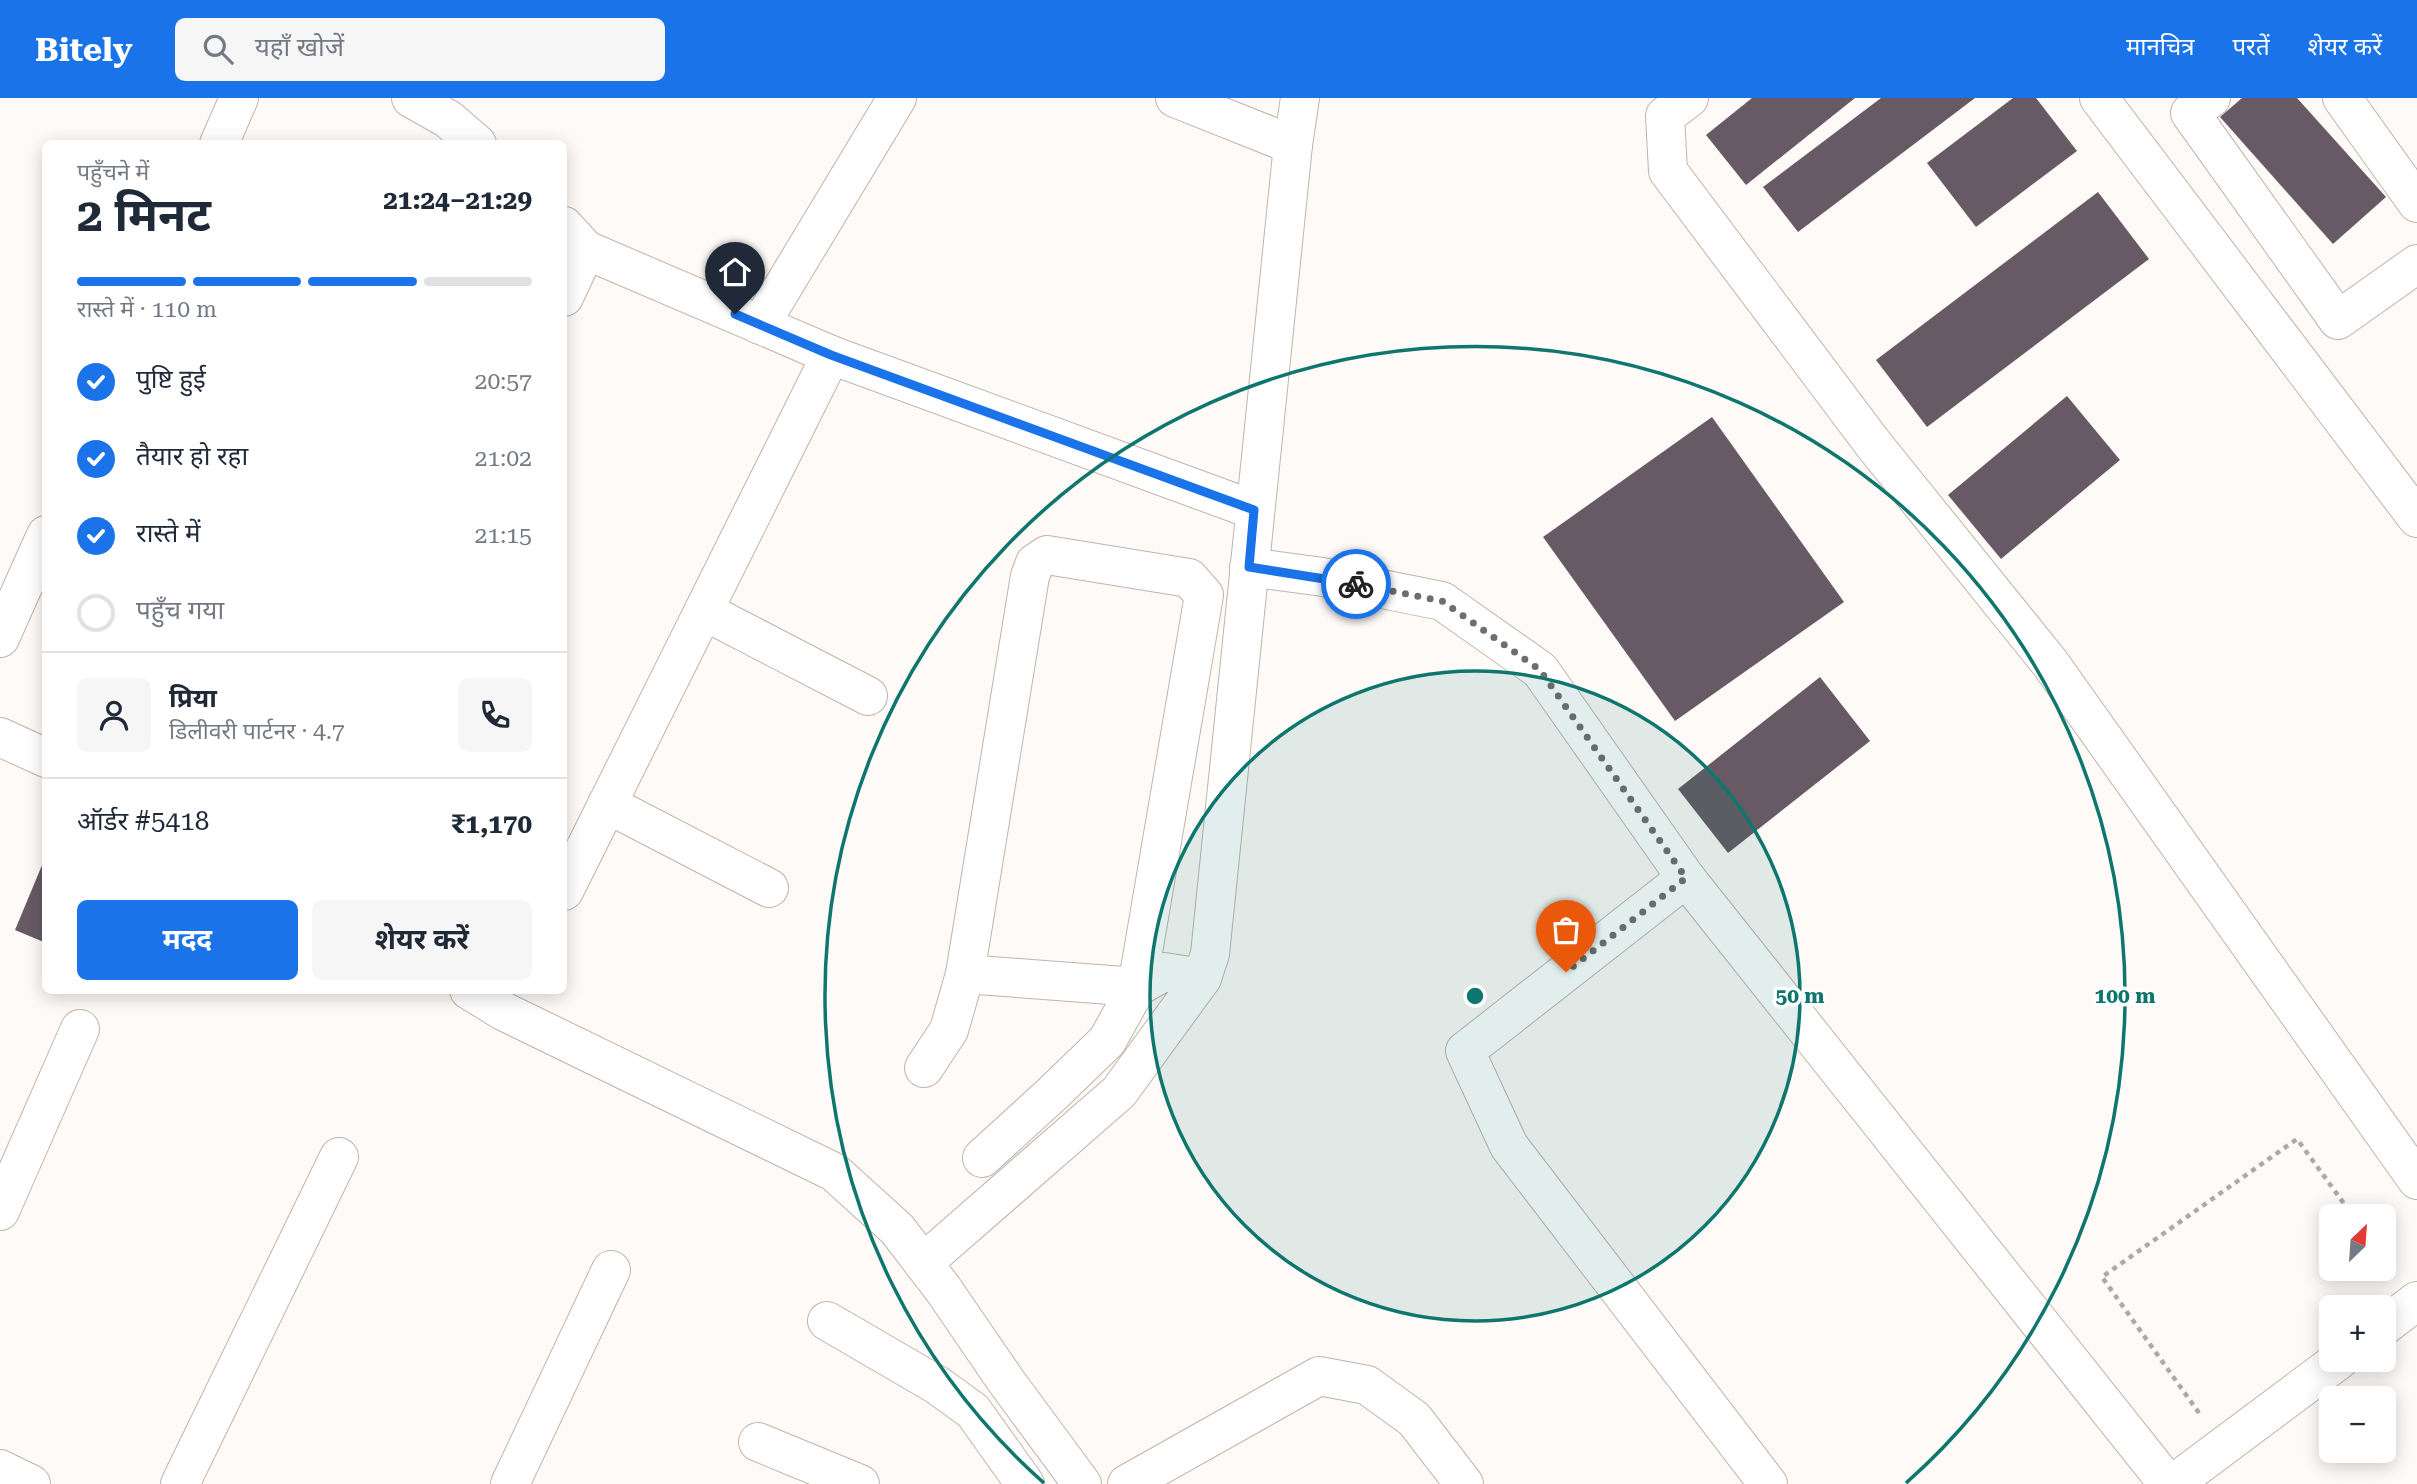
<!DOCTYPE html>
<html lang="hi">
<meta charset="utf-8">
<style>
body{margin:0;font-family:"Roboto Serif","Noto Sans Devanagari",serif;background:#f6f6f7;color:#1f2937;height:100vh;display:flex;flex-direction:column;font-size:26px;white-space:nowrap}
*{box-sizing:border-box;margin:0}
p{font-size:23px;color:#747a83}
.icon{flex:none;width:38px;height:38px;fill:none;stroke:currentColor;stroke-width:2;stroke-linecap:round;stroke-linejoin:round}
.map{position:relative;flex:1;overflow:hidden}
.details{position:absolute;left:42px;top:42px;width:525px;height:854px;display:flex;flex-direction:column;background:#fff;border-radius:10px;box-shadow:0 4px 18px #0003}
.details>*{flex:none}
.needle{width:46px;rotate:25deg}
.fabs{position:absolute;left:2319px;top:1106px;display:grid;gap:14px}
.fabs a{display:grid;place-items:center;width:77px;height:77px;border-radius:10px;background:#fff;box-shadow:0 4px 18px #0003;font-size:35px}
.pin{position:absolute;display:grid;place-items:center;width:60px;height:60px;color:#fff;margin:-72px -30px;border-radius:50% 50% 50% 0;rotate:-45deg;box-shadow:0 0 7px #0007}
.pin .icon{rotate:45deg}
.courier{position:absolute;display:grid;place-items:center;width:70px;height:70px;margin:-35px;border:5px solid #1a73e8;border-radius:50%;background:#fff;color:#222;box-shadow:0 2px 9px #0007}
.headline em{font-style:normal;font-weight:700}
.headline div{display:flex;flex-direction:column-reverse}
.headline{display:flex;align-items:center;justify-content:space-between;height:119px;padding:0 35px}
h1{font-size:46px;font-weight:700;line-height:52px}
.bar{display:grid;grid-template-columns:repeat(4,1fr);gap:10px 7px;align-content:center;height:84px;padding:0 35px}
.bar i{height:9px;border-radius:5px;background:#e0e1e3}
.bar .current{background:#1a73e8}
.bar p{grid-column:span 4}
.line{display:flex;align-items:center;gap:18px;padding:0 35px;border-top:2px solid #e0e1e3}
.line div{flex:1}
.round{display:grid;place-items:center;flex:none;width:74px;height:74px;border-radius:10px;background:#f6f6f7}
ol{padding:0 35px;list-style:none}
li{display:flex;align-items:center;gap:21px;height:77px}
li p{margin-inline-start:auto}
li .icon{padding:7px;border-radius:50%;background:#1a73e8;color:#fff;stroke-width:4}
li:last-child{color:#747a83}
li i{width:38px;height:38px;border:4px solid #e0e1e3;border-radius:50%}
.button{display:flex;gap:14px;margin-top:auto;padding:14px 35px}
.button a{flex:1;height:80px;border-radius:10px;background:#1a73e8;color:#fff;font-size:28px;font-weight:700;line-height:80px;text-align:center}
.button a+a{background:#f6f6f7;color:#1f2937}
header{display:flex;align-items:center;gap:42px;box-sizing:border-box;height:98px;padding:0 35px;background:#1a73e8;color:#fff}
header strong{font-size:33px}
nav{display:flex;gap:38px;margin-inline-start:auto;font-size:24px}
.search{width:490px;height:63px;background:#f6f6f7;display:flex;align-items:center;gap:18px;box-sizing:border-box;padding:0 24px;border-radius:10px;color:#747a83;font-size:26px}
.map>svg:first-child{display:block}
.building{fill:#675a64}
.lines{fill:none;stroke-linecap:round;stroke-linejoin:round}
.minor-casing{stroke:#c1b4a9;stroke-width:40}
.path{stroke:#ada9a7;stroke-width:4.5;stroke-dasharray:5 5;stroke-linecap:butt}
.minor{stroke:#fff;stroke-width:38}
.done{stroke:#716d6a;stroke-width:7;stroke-dasharray:0 12.6}
.route{stroke:#1a73e8;stroke-width:9}
.ring{fill:none;stroke:#0f766e;stroke-width:3.5}
.centre{fill:#0f766e;stroke:#fff;stroke-width:3.5}
.ring-label{font-size:21px;text-anchor:middle;font-weight:bold;fill:#0f766e;stroke:#fff;stroke-width:7;stroke-linejoin:round;paint-order:stroke}
</style>
<header>
<strong>Bitely</strong>
<div class="search"><svg class="icon" aria-label="search" viewBox="0 0 24 24"><circle cx="10" cy="10" r="6"/><path d="M15 15l6 6"/></svg>यहाँ खोजें</div>
<nav><a>मानचित्र</a><a>परतें</a><a>शेयर करें</a></nav>
</header>
<div class="map">
<svg width="2417" height="1386" viewBox="0 0 2417 1386">
<rect width="100%" height="100%" fill="#fdfaf8"/>
<g class="building">
<path d="M1752,0H1855L1746,87L1706,37Z"/>
<path d="M1881,0H1975L1798,134L1763,89Z"/>
<path d="M2013,0H2036L2077,53L1976,129L1927,65Z"/>
<path d="M2242,0H2297L2386,99L2333,146L2220,19Z"/>
<path d="M2098,94L2149,161L1927,329L1876,262Z"/>
<path d="M2067,298L2120,362L2001,461L1948,397Z"/>
<path d="M1712,319L1844,504L1675,623L1543,439Z"/>
<path d="M1820,579L1870,643L1728,755L1678,691Z"/>
<path d="M45,760H46V845L15,832Z"/>
</g>
<g class="lines">
<g class="minor-casing">
<g id="minor">
<path d="M411,0L448,21L477,46"/>
<path d="M1175,0L1293,47"/>
<path d="M1689,0L1665,18L1668,73L1874,347L2050,565L2417,1082"/>
<path d="M2099,0L2417,420"/>
<path d="M2211,0L2190,15L2338,222L2417,166"/>
<path d="M2342,0L2417,105"/>
<path d="M219,46L239,0"/>
<path d="M564,128L586,152L831,257L1254,412"/>
<path d="M564,199L586,152"/>
<path d="M760,227L897,0"/>
<path d="M1249,469L1323,479L1442,503L1540,572L1686,780"/>
<path d="M704,513L868,598"/>
<path d="M0,540L46,437"/>
<path d="M0,639L46,660"/>
<path d="M607,706L769,790"/>
<path d="M564,793L831,257"/>
<path d="M965,876L1137,889L1164,874L1202,880"/>
<path d="M469,892L503,913L834,1074L897,1131L943,1191L1006,1283L1082,1386"/>
<path d="M924,970L949,932L965,876L1030,478L1035,465L1047,457L1189,480L1204,497L1137,889L1107,943L1051,997L982,1060"/>
<path d="M0,1113L80,931"/>
<path d="M923,1165L1119,994L1202,880L1210,856L1293,47L1300,0"/>
<path d="M827,1223L937,1287L973,1313L1025,1386"/>
<path d="M2384,1228L2417,1203"/>
<path d="M758,1344L860,1386"/>
<path d="M0,1371L31,1386"/>
<path d="M180,1386L339,1059"/>
<path d="M510,1386L611,1172"/>
<path d="M1127,1386L1319,1278L1367,1287L1414,1321L1464,1386"/>
<path d="M1768,1386L1509,1048L1465,953L1686,780L2168,1386"/>
<path d="M2173,1386L2339,1262"/>
</g>
</g>
<g class="path">
<path d="M2384,1161L2391,1171"/>
<path d="M2199,1315L2102,1179L2297,1041L2353,1118"/>
</g>
<use href="#minor" class="minor"/>
</g>
<g class="lines">
<path class="done" d="M1356,486L1442,503L1540,572L1686,780L1566,874"/>
<path class="route" d="M735,216L831,257L1254,412L1249,469L1356,486"/>
</g>
<circle cx="1475" cy="898" r="325" fill="#0f766e" fill-opacity=".12"/>
<g class="ring">
<circle cx="1475" cy="898" r="325"/>
<path d="M1044 1385A650 650 0 1 1 1906 1385"/>
</g>
<circle cx="1475" cy="898" r="10" class="centre"/>
<g class="ring-label">
<text x="1800" y="905">50 m</text>
<text x="2125" y="905">100 m</text>
</g>
</svg>
<div class="fabs">
<a><svg class="needle" viewBox="-14 -14 28 28"><path d="M0-13l5 13h-10z" fill="#e53935"/><path d="M0 13l5-13h-10z" fill="#747a83"/></svg></a>
<a>+</a>
<a>−</a>
</div>
<div class="pin" style="left:1566px;top:874px;background:#ea580c"><svg class="icon" aria-label="bag" viewBox="0 0 24 24"><path d="M5 8h14l-1 12H6zM9 8a3 3 0 0 1 6 0"/></svg></div>
<div class="pin" style="left:735px;top:216px;background:#1f2937"><svg class="icon" aria-label="home" viewBox="0 0 24 24"><path d="M3 11l9-7 9 7M6 9v11h12V9"/></svg></div>
<div class="courier" style="left:1356px;top:486px"><svg class="icon" aria-label="bike" viewBox="0 0 24 24"><circle cx="6" cy="16" r="4"/><circle cx="18" cy="16" r="4"/><path d="M6 16l4-8h5l3 8M10 8l3 8H6M13 5h3"/></svg></div>
<section class="details">
<div class="headline"><div><h1>2 मिनट</h1><p>पहुँचने में</p></div><em>21:24–21:29</em></div>
<div class="bar"><i class="current"></i><i class="current"></i><i class="current"></i><i></i><p>रास्ते में · 110 m</p></div>
<ol>
<li><svg class="icon" aria-label="check" viewBox="0 0 24 24"><path d="M5 12l5 5 9-10"/></svg>पुष्टि हुई<p>20:57</p></li>
<li><svg class="icon" aria-label="check" viewBox="0 0 24 24"><path d="M5 12l5 5 9-10"/></svg>तैयार हो रहा<p>21:02</p></li>
<li><svg class="icon" aria-label="check" viewBox="0 0 24 24"><path d="M5 12l5 5 9-10"/></svg>रास्ते में<p>21:15</p></li>
<li><i></i>पहुँच गया</li>
</ol>
<div class="line" style="height:126px"><a class="round"><svg class="icon" aria-label="person" viewBox="0 0 24 24"><circle cx="12" cy="8" r="4"/><path d="M4 21q1-7 8-7t8 7"/></svg></a><div><b>प्रिया</b><p>डिलीवरी पार्टनर · 4.7</p></div><a class="round"><svg class="icon" aria-label="phone" viewBox="0 0 24 24"><path d="M5 4h4l2 5-3 2q2 4 5 5l2-3 5 2v4C11 20 4 13 5 4z"/></svg></a></div>
<div class="line" style="height:91px"><div>ऑर्डर #5418</div><b>₹1,170</b></div>
<div class="button"><a>मदद</a><a>शेयर करें</a></div>
</section>
</div>
